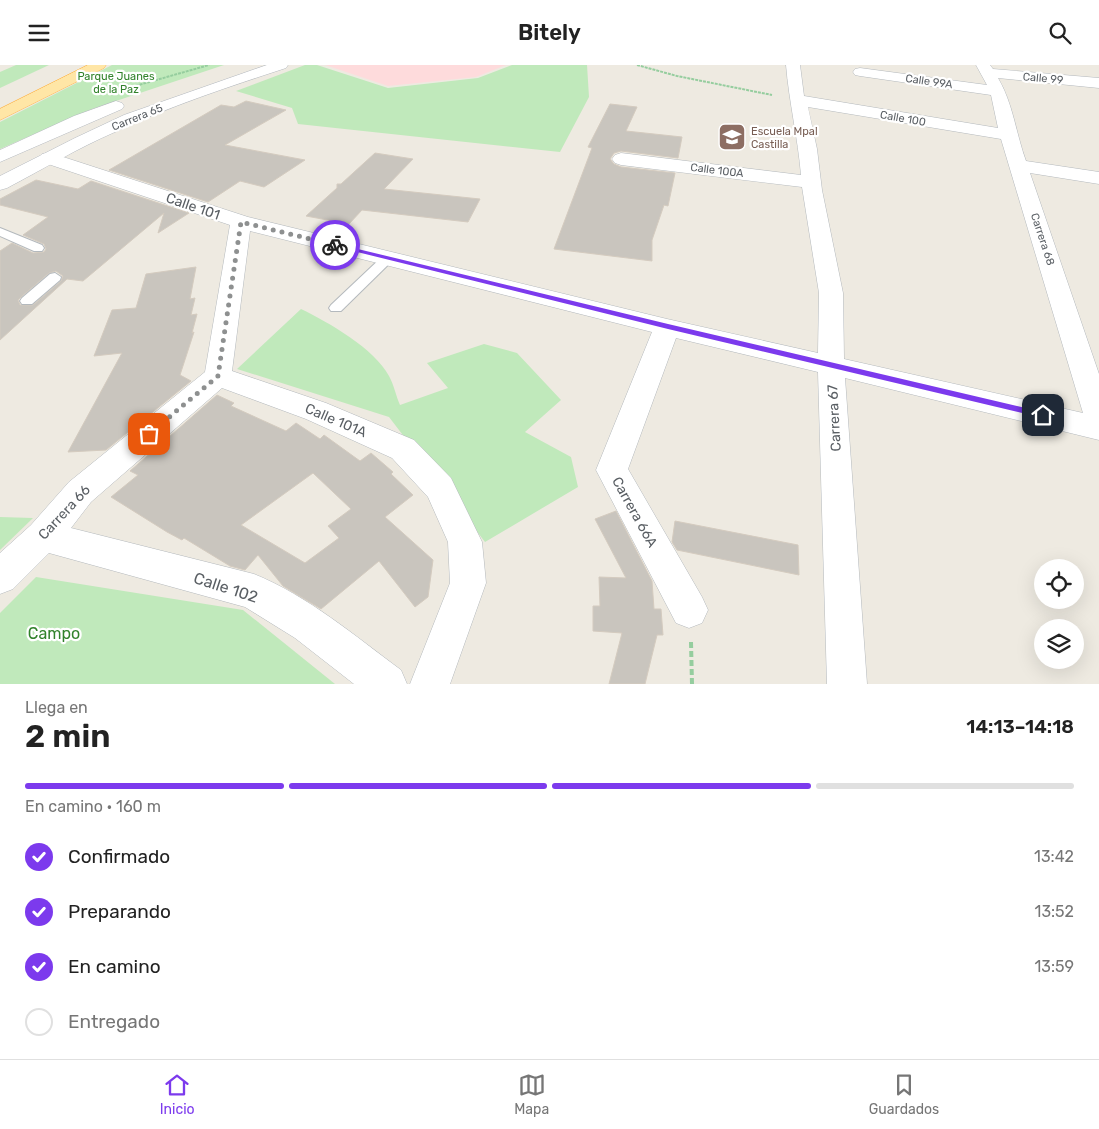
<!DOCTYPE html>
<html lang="es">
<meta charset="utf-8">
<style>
body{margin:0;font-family:Rubik,sans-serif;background:#f2f2f2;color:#222;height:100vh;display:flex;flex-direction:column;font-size:19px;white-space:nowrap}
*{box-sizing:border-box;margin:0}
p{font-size:16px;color:#767676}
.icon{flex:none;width:28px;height:28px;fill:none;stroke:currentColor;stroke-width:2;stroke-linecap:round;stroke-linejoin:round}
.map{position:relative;height:619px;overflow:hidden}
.sheet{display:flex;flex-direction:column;background:#fff;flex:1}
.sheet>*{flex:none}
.controls{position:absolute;left:1034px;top:494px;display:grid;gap:10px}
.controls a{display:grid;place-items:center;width:50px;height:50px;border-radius:50%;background:#fff;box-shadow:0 5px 20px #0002;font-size:25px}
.pin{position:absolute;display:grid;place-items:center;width:42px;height:42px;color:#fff;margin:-21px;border-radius:10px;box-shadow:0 2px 8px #0006}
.courier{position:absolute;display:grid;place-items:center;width:50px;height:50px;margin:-25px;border:4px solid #7c3aed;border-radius:50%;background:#fff;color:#222;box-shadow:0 1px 6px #0007}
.summary em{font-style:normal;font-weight:600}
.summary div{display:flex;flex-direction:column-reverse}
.summary{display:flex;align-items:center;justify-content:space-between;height:85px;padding:0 25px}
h1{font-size:32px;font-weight:600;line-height:38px}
.bar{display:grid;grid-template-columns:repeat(4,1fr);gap:8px 5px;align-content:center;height:60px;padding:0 25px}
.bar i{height:6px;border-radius:4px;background:#e0e0e0}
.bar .current{background:#7c3aed}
.bar p{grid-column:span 4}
ol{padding:0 25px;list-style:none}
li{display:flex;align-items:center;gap:15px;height:55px}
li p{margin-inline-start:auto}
li .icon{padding:5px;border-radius:50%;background:#7c3aed;color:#fff;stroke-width:4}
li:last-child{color:#767676}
li i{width:28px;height:28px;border:2px solid #e0e0e0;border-radius:50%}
header{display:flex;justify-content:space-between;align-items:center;height:65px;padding:0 25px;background:#fff;font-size:22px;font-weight:600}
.menu{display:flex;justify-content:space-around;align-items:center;height:70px;border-top:1px solid #e0e0e0;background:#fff;font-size:14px;color:#767676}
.menu a{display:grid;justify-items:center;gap:2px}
.menu .current{color:#7c3aed}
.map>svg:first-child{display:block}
.medical{fill:#fedbdc}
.green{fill:#c0e9bb}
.building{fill:#c9c5be;stroke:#d4cbbf;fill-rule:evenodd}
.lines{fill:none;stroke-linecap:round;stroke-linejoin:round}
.service-casing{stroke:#b4b9bd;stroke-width:2}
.minor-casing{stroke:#b4b9bd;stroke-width:1}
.secondary-casing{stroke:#b5bac0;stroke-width:1}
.primary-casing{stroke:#ffb74a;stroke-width:1}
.path-far1{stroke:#95cd9e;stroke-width:2;stroke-dasharray:3 1;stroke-linecap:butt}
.path{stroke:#95cd9e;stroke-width:4;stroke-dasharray:6 3;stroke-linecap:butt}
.service{fill:#fff;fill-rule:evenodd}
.minor{fill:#fff;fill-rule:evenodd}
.secondary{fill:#fff;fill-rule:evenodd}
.primary{fill:#ffe6a6;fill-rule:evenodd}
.route{fill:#7c3aed}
.done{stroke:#8e9090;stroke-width:5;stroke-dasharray:0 9}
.labels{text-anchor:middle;stroke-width:4.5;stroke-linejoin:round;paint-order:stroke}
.far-park-label{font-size:11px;fill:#31822b;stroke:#fff}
.far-street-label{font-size:11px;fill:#5a5f64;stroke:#fff}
.far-education-label{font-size:11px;fill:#785e54;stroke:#fff;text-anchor:start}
.street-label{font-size:14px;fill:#5a5f64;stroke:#fff}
.near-street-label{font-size:16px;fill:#5a5f64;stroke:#fff}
.near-park-label{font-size:16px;fill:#31822b;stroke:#fff}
</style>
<header><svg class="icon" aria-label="menu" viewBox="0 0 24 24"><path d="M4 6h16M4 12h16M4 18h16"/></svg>Bitely<svg class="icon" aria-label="search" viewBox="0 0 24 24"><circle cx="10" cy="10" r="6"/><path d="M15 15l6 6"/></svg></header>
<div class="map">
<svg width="1099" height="619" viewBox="0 0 1099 619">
<rect width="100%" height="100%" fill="#eeeae1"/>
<path class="medical" d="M325,0H506L476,12L388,21Z"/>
<g class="green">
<path d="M16,0H49L0,23V7Z"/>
<path d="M112,0H224L92,44L0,84V57Z"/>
<path d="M305,0H317L388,23L478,13L512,0H587L589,32L560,87L298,59L292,43L236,26Z"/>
<path d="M301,244C328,257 375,284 389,311C394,320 396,331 400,340L448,323L427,298L484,279L517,288L561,335L525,367L571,392L578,422L485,477L389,352L237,304Z"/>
<path d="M0,452L33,453L0,485Z"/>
<path d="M36,512L243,545L335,619H0V548Z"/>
</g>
<g class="building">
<path d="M246,36L286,45L225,80L305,95L264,122L240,116L208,137L109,105L221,40L234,42Z"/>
<path d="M610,39L637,42L626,66L682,72L678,93L621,86L614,88L610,94L614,99L621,102L675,108L668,141L664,140L652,175V196L554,184L592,83L588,82Z"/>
<path d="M375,88L413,94L384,124L480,134L468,157L362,145L349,159L306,151L337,123V119H341Z"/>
<path d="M36,115L78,124L91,116L189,148L158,168L164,148L83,216L67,214L0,275V186L12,178L33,188L44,187L46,184L44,179L23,170L48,152L0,140V134ZM56,206L63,211L61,216L33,240H20L18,235L21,232L49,208Z"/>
<path d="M196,202L190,234L195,233L191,250L197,249L192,268L194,267L180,310L191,316L106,385L68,387L122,288L94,291L112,245L136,243L146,209Z"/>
<path d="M217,330L234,338L231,341L286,366L296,358L320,374L324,370L360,396L371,388L393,407L391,409L413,430L385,452L433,495L428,532L415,542L379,496L321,544L283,521L258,490L245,505L230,501L184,473L182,475L167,467L111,432L138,410L130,406ZM313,408L351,444L328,461L339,473L305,498L241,460Z"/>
<path d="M616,446L652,516L654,544H661L663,570H657L645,619H609L622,568L593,566V541H600L599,512L626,513L595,454Z"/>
<path d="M675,456L798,480L799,510L677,485L672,477Z"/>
</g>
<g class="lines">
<g class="service-casing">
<g id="service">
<path d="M0,163L42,180L44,183L42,186H34L0,171Z"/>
<path d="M389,188L393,189L395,192L393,195L341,246H331L329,243L331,240L385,189Z"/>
<path d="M55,208L61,212L60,215L32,239H22L20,236L22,233L50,209Z"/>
</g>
</g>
<g class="minor-casing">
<path id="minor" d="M786,0H800L804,31L998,63L991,30L860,11L855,10L853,7L855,4L860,3L987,20L976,0H990L993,4L1099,13V23L998,13C1013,38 1016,69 1026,96L1099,107V119L1030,108L1099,309V375L845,313L867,619H827L818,307L676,273L628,404L702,532L708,545L702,558L689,563L676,558L596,405L652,267L250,166L232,306L326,338L414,375L451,413L482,477L486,518L450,619H410L450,518L448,477L428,432L392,393L306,354L222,323L91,437L71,463L254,509C308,531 355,571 401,605L407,619H354L295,573L245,542L49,488L13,524L0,529V488L31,460L69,417L205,307L230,160L42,97L39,93L42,89L48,88L54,89L248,152L667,254L818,288L819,228L802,122L621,100L615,98L612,94L615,90L621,88L801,110C798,73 789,37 786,0ZM808,42L1001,74L1083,348L844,294L843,228L822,125L817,84Z"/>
</g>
<g class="secondary-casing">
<g id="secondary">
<path d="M267,0H288L286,3C228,22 170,41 115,67C78,83 43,104 7,123L0,125V111L75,73L124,50Z"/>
<path d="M116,36L122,38L124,41L122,44L0,97V85L74,51Z"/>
</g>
</g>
<g class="primary-casing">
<path id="primary" d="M88,0H106L104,3L0,55V44Z"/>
</g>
<g class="path-far1">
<path d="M637,0L677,11L772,30"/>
<path d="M128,23L209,0"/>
</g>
<path class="path" d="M691,577L692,619"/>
<use href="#service" class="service"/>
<use href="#minor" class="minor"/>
<use href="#secondary" class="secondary"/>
<use href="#primary" class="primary"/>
</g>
<path class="route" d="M333,178L668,259L1043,347L1047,350L1043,353L668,264L333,181Z"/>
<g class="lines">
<path class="done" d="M149,369L218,311L241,157L335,180"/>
</g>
<defs>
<g id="school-square" transform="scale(1.4375)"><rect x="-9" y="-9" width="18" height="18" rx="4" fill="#8d6e63" stroke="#fff"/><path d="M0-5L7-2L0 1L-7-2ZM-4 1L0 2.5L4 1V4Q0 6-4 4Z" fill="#fff"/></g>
</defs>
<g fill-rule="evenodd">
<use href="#school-square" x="732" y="72"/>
</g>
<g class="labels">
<g class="far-park-label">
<text x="116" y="15">Parque Juanes<tspan x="116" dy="13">de la Paz</tspan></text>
</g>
<g class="far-street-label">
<text transform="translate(1043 13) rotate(5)" y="4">Calle 99</text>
<text transform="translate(929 16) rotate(8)" y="4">Calle 99A</text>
<text transform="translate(137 52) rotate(-22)" y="4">Carrera 65</text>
<text transform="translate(903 53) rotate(10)" y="4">Calle 100</text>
<text transform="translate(717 105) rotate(7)" y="4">Calle 100A</text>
<text transform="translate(1043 174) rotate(72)" y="4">Carrera 68</text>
</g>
<g class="far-education-label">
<text x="751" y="70">Escuela Mpal<tspan x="751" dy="13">Castilla</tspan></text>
</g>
<g class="street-label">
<text transform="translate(193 141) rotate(19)" y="5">Calle 101</text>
<text transform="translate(834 353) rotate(-93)" y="5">Carrera 67</text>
<text transform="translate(336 355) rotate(23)" y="5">Calle 101A</text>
<text transform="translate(64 447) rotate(-47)" y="5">Carrera 66</text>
<text transform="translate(635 447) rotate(61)" y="5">Carrera 66A</text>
</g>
<g class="near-street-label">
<text transform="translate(226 522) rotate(18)" y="6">Calle 102</text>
</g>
<g class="near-park-label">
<text x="54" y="574">Campo</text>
</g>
</g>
</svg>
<div class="controls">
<a><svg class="icon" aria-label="locate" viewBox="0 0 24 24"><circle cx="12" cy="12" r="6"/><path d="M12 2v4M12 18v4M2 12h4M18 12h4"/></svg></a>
<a><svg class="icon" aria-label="layers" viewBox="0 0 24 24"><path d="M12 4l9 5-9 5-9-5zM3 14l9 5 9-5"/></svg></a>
</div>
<div class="pin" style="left:149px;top:369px;background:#ea580c"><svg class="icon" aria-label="bag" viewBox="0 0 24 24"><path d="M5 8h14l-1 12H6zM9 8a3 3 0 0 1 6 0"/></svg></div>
<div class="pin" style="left:1043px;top:350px;background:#1f2937"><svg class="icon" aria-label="home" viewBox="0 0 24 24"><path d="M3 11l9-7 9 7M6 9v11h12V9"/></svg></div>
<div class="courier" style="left:335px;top:180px"><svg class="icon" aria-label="bike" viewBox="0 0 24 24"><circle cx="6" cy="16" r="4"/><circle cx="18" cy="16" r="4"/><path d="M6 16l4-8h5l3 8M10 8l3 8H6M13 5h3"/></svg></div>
</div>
<section class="sheet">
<div class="summary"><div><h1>2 min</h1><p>Llega en</p></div><em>14:13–14:18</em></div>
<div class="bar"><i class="current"></i><i class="current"></i><i class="current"></i><i></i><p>En camino · 160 m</p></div>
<ol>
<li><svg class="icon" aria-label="check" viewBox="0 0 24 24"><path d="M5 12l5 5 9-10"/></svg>Confirmado<p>13:42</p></li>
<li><svg class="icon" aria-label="check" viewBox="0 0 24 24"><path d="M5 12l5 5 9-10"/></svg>Preparando<p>13:52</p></li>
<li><svg class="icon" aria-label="check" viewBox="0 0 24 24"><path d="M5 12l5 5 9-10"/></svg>En camino<p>13:59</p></li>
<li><i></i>Entregado</li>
</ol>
</section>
<nav class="menu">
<a class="current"><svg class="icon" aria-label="home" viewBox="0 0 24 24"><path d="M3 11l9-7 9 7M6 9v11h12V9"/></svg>Inicio</a>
<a><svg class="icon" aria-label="map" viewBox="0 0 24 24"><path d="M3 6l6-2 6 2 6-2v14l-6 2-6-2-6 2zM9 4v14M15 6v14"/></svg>Mapa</a>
<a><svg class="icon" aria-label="saved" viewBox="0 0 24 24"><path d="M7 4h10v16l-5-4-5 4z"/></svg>Guardados</a>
</nav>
